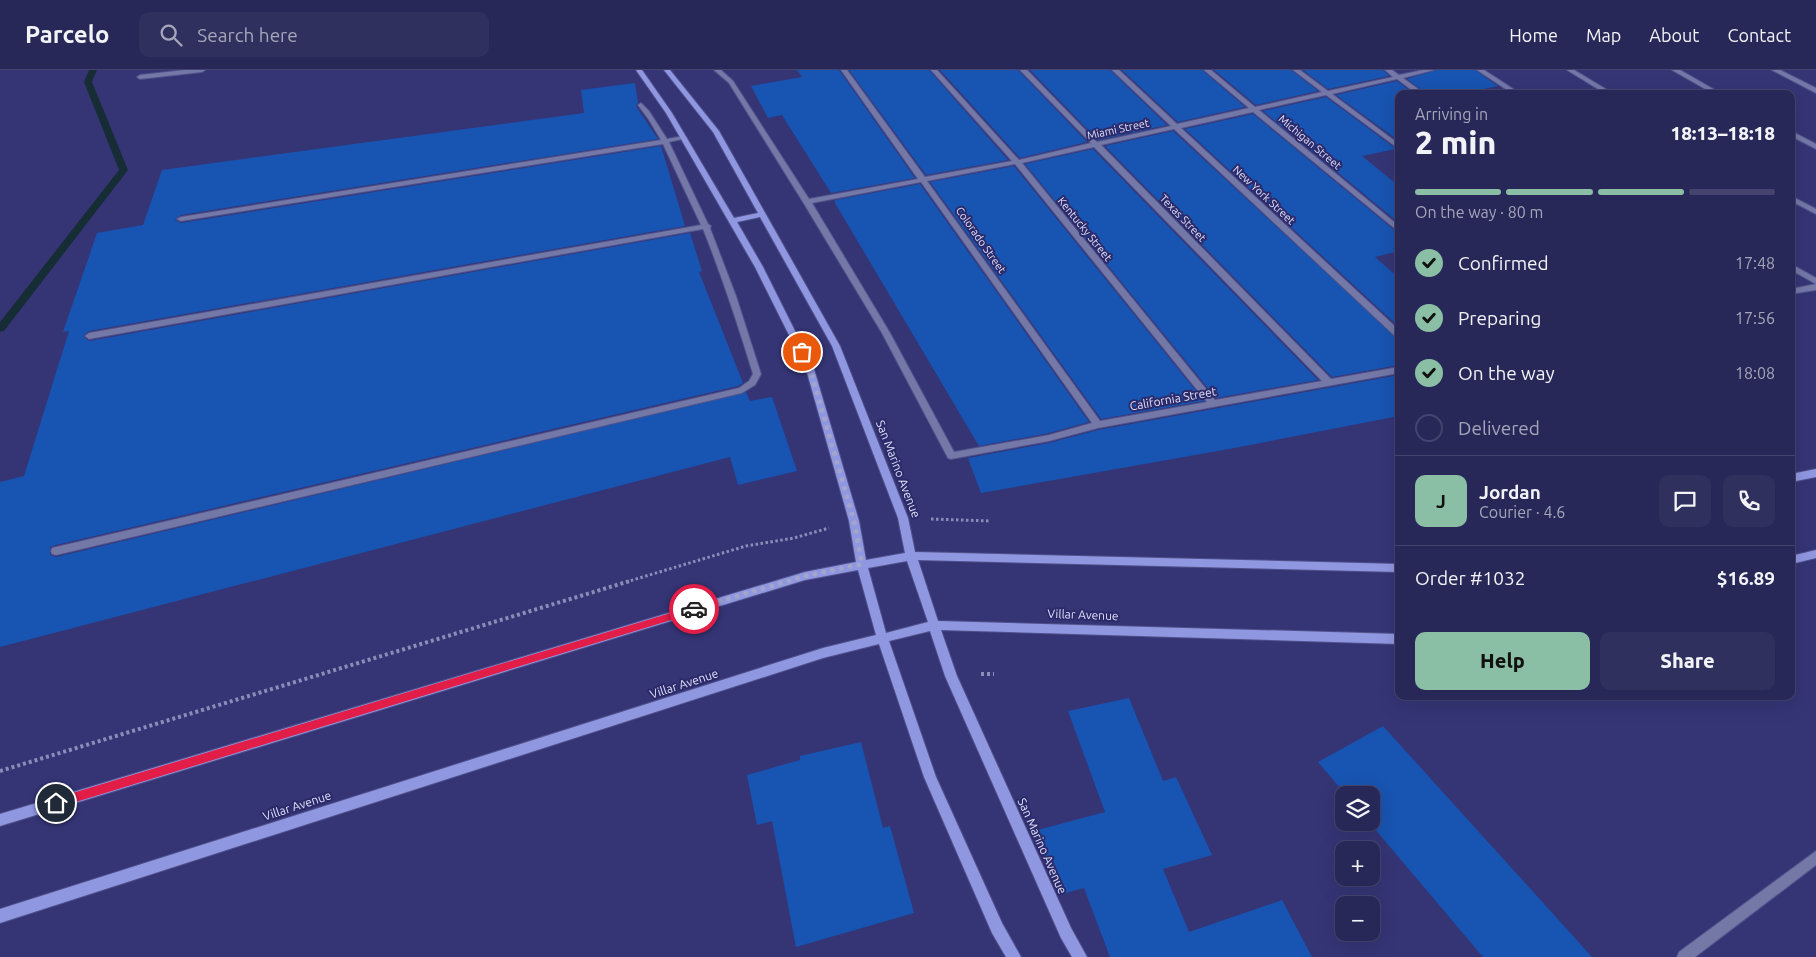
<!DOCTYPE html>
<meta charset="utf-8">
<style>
body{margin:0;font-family:Ubuntu,sans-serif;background:#30305e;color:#f1f3f6;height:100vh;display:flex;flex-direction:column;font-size:19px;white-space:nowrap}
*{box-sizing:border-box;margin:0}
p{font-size:16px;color:#a5a6ba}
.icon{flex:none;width:28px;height:28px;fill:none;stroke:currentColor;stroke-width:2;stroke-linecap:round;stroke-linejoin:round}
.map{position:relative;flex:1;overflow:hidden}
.side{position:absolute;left:1395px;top:20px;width:400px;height:610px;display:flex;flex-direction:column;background:#282858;border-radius:10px;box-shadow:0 5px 20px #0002,0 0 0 1px #44446e}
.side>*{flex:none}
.controls{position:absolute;left:1335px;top:716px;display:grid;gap:10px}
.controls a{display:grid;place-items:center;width:45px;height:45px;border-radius:10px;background:#282858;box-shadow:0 5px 20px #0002,0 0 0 1px #44446e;font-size:25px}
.pin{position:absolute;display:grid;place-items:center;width:42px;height:42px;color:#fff;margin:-21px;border:2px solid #fff;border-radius:50%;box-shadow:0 1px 5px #0007}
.courier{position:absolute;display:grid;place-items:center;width:50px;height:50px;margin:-25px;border:4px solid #e11d48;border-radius:50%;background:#fff;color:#222;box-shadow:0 1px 6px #0007}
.head em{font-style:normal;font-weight:800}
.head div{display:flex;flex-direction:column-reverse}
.head{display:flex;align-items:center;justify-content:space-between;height:85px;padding:0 20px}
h1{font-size:32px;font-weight:800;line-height:38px}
.bar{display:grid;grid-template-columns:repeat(4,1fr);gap:8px 5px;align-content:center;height:60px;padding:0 20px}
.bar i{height:6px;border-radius:4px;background:#44446e}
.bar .selected{background:#8abfa5}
.bar p{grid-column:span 4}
.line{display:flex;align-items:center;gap:12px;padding:0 20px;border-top:1px solid #44446e}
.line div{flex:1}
.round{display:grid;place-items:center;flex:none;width:52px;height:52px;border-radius:10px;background:#30305e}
ol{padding:0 20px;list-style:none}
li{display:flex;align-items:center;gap:15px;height:55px}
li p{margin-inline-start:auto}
li .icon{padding:5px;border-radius:50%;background:#8abfa5;color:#111;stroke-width:4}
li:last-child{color:#a5a6ba}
li i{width:28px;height:28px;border:2px solid #44446e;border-radius:50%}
.action{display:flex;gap:10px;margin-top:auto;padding:10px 20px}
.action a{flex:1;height:58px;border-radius:10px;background:#8abfa5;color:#111;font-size:20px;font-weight:800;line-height:58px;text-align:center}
.action a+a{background:#30305e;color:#f1f3f6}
header{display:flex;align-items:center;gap:30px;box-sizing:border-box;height:70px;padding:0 25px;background:#282858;border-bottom:1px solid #44446e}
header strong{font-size:24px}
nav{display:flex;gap:28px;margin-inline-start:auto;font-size:18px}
.search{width:350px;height:45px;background:#30305e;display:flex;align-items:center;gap:12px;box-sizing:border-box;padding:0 18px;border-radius:10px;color:#a5a6ba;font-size:19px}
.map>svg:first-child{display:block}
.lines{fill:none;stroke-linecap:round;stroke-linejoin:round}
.stream{fill:#162d35;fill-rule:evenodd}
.building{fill:#1854b1}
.service-casing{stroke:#50518b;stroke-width:2}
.minor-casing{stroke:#50518b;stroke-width:2}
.secondary-casing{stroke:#50518b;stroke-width:2}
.path-far1{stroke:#8b8db9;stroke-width:3;stroke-dasharray:2.5 2.5;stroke-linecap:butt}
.path{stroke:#8b8db9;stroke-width:4;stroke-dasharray:3 3;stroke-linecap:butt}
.service{fill:#7378a7;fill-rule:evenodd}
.minor{fill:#7378a7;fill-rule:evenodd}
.secondary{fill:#9097e1;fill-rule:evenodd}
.route{fill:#e11d48}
.done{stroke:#a3a5cb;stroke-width:5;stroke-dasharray:0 9}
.labels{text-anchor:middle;stroke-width:4;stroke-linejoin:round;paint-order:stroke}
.far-street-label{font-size:11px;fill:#dee1f9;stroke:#2c2a6a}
.street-label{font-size:12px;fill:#dee1f9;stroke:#2c2a6a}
</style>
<header>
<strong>Parcelo</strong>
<div class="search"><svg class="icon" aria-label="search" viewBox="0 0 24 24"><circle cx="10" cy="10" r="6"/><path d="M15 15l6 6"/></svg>Search here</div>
<nav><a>Home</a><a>Map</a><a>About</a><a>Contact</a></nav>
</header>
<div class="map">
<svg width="1816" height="887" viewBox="0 0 1816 887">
<rect width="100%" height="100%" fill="#353576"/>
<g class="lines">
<path class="stream" d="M89,0H97L92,12L128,100L4,261L0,262V252L119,100L84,12Z"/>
</g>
<g class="building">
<path d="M797,0H839L915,108L831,123L782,45L768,48L751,16L802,7Z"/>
<path d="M849,0H929L1008,90L926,105Z"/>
<path d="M940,0H1018L1087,72L1020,88Z"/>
<path d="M1030,0H1110L1167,55L1098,70Z"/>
<path d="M1122,0H1202L1245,37L1178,52Z"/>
<path d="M1214,0H1291L1318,21L1256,35Z"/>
<path d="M1303,0H1383L1389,6L1328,19Z"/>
<path d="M1436,0H1475L1498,16L1460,24H1427L1407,9Z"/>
<path d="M1397,11L1414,24H1399V71L1336,25Z"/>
<path d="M635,13L638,33L636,36L658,69L181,145L175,150L181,153L661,76L685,156L89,261L83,266L89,271L690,163L702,201L699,202L743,313L738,316L56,475L50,477V485L56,487L746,322L750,331L772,327L797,401L738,415L730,387L0,577V412L24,406L69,261L63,262L97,163L143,155L162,100L584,43L581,20Z"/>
<path d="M1326,27L1396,79L1362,86L1399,116V153L1263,41Z"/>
<path d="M1253,44L1399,164V181L1375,187L1399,208V257L1185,59Z"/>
<path d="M1173,61L1399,270V295L1332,307L1105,76Z"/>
<path d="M1093,79L1318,310L1216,328L1025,94Z"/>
<path d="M1014,96L1204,331L1101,349L930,112Z"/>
<path d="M920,114L1089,352L1049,363L979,376L835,133V130Z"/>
<path d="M1399,305V346L1229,379L981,423L968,388L1049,373L1098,360Z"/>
<path d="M1129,628L1163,711L1176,707L1212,785L1163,799L1189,862L1282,830L1312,887H1110L1084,818L1058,825L1034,761L1105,742L1068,641Z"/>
<path d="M1383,656L1592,887H1483L1369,752H1371V725H1346L1318,692Z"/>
<path d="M861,672L883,758L890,756L914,843L796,877L772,751L757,755L747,705L800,690V686Z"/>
</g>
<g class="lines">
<g class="service-casing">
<g id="service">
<path d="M641,33L649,41L667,69L684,66L687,68L669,72L708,154L711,156L710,158L736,226L761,304L755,315L742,323L56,485L52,484L51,481L52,478L56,477L739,318L749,311L753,304C738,255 722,206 703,159L89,269L85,266L89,263L701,155L663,74L181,151L177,149L181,147L661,70L649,50L638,35Z"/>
<path d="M1816,781V795L1695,887H1677L1679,882Z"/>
</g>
</g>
<g class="minor-casing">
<g id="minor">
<path d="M185,0H205L202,2L140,9L137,7L140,5Z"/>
<path d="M714,0H721L733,11L809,129L918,109L841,0H847L925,107L1012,91L931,0H937L1019,90L1091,73L1020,0H1027L1097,72L1171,56L1112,0H1119L1177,54L1249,38L1204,0H1211L1255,37L1322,22L1293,0H1300L1328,21L1393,7L1385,0H1392L1399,5L1423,0H1434L1403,8L1425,24H1417L1397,9L1332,24L1399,74V79L1326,25L1259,40L1399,156V162L1253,42L1181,58L1399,260V268L1396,267L1174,59L1101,75L1331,309L1399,297V303L1098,358L1049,371L951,389L948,388L882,263L803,132L729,13ZM1094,77L1322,311L1215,330L1022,93ZM1015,94L1207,332L1100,351L927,111ZM921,112L1092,353L1049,365L954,382L890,263L812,133Z"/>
<path d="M1477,0H1484L1521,24H1513Z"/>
<path d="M1567,0H1574L1614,24H1606Z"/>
<path d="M1672,0H1680L1722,24H1714Z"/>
<path d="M1772,0H1780L1816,18V23Z"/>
<path d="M1791,61L1816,74V79L1791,66Z"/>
<path d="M1791,126L1816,139V144L1791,131Z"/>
<path d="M1791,194L1816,208V214L1791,200Z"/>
<path d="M1816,214V220L1791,224V219Z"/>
</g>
</g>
<g class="secondary-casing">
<g id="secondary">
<path d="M636,0H642L672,43L734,148L758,143L713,62L664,0H670L719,61L840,276L908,448L915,482L1399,494V502L918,490L938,551L1399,564V574L941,560L957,606L1071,858L1087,887H1072L1061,868L945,606L930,561L889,571L936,707L1002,853L1021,887H1006L992,863L924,707L879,574L823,588L0,853V839L823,578L876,565L858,500L805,510L0,756V744L805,502L856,492L849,451L806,299L755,197L666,43ZM760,147L832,276L898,448L905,483L866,490L859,451L814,299L763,197L737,152ZM907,491L928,552L886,563L868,498Z"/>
<path d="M1816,399V407L1791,412V404Z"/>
<path d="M1816,480V488L1791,494V486Z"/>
</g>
</g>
<g class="path-far1">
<path d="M931,449L991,451"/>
<path d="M626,512L746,476L794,468L829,458"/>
</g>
<g class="path">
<path d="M981,604H994"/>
<path d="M0,701L630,511"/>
</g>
<use href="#service" class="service"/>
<use href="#minor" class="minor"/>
<use href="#secondary" class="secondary"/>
</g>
<path class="route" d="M694,536L698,539L694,543L56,738L51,733L56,728Z"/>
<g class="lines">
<path class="done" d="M694,539L805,506L862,494L854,451L810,299L802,282"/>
</g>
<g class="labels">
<g class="far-street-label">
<text transform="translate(1118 59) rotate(-12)" y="4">Miami Street</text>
<text transform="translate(1310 72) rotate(40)" y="4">Michigan Street</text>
<text transform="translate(1264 125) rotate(43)" y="4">New York Street</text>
<text transform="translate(1183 148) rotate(46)" y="4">Texas Street</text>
<text transform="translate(1085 159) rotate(51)" y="4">Kentucky Street</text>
<text transform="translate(981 170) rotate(55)" y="4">Colorado Street</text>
</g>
<g class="street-label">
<text transform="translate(1173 329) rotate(-10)" y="4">California Street</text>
<text transform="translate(898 399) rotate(69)" y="4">San Marino Avenue</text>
<text transform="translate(1083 545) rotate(2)" y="4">Villar Avenue</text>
<text transform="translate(684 614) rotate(-18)" y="4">Villar Avenue</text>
<text transform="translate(297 736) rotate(-18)" y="4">Villar Avenue</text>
<text transform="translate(1042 776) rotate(66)" y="4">San Marino Avenue</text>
</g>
</g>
</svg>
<div class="controls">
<a><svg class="icon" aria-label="layers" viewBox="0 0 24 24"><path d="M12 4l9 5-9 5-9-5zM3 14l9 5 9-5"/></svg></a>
<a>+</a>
<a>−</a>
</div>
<div class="pin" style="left:802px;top:282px;background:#ea580c"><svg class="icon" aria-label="bag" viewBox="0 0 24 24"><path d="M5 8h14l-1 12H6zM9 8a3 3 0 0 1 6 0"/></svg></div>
<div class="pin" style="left:56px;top:733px;background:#1f2937"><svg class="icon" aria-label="home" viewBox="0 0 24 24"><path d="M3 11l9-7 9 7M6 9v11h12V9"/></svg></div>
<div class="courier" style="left:694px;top:539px"><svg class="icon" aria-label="car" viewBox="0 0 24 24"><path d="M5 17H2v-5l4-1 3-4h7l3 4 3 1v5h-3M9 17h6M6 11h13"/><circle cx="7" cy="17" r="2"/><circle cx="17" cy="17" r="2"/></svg></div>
<section class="side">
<div class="head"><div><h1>2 min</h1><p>Arriving in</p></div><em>18:13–18:18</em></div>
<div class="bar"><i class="selected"></i><i class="selected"></i><i class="selected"></i><i></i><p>On the way · 80 m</p></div>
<ol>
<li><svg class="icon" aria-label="check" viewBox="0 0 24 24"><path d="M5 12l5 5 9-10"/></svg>Confirmed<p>17:48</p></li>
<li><svg class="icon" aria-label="check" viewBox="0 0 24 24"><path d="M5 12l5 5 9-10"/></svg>Preparing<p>17:56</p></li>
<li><svg class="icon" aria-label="check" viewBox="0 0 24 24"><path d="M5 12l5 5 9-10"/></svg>On the way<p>18:08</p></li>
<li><i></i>Delivered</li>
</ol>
<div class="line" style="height:90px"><b class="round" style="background:#8abfa5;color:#111">J</b><div><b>Jordan</b><p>Courier · 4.6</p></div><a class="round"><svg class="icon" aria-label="chat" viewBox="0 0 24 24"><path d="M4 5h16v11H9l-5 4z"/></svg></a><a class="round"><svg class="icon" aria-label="phone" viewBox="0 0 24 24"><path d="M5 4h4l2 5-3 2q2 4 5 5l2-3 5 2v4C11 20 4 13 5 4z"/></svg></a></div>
<div class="line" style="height:65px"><div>Order #1032</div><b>$16.89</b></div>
<div class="action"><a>Help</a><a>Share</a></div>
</section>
</div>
